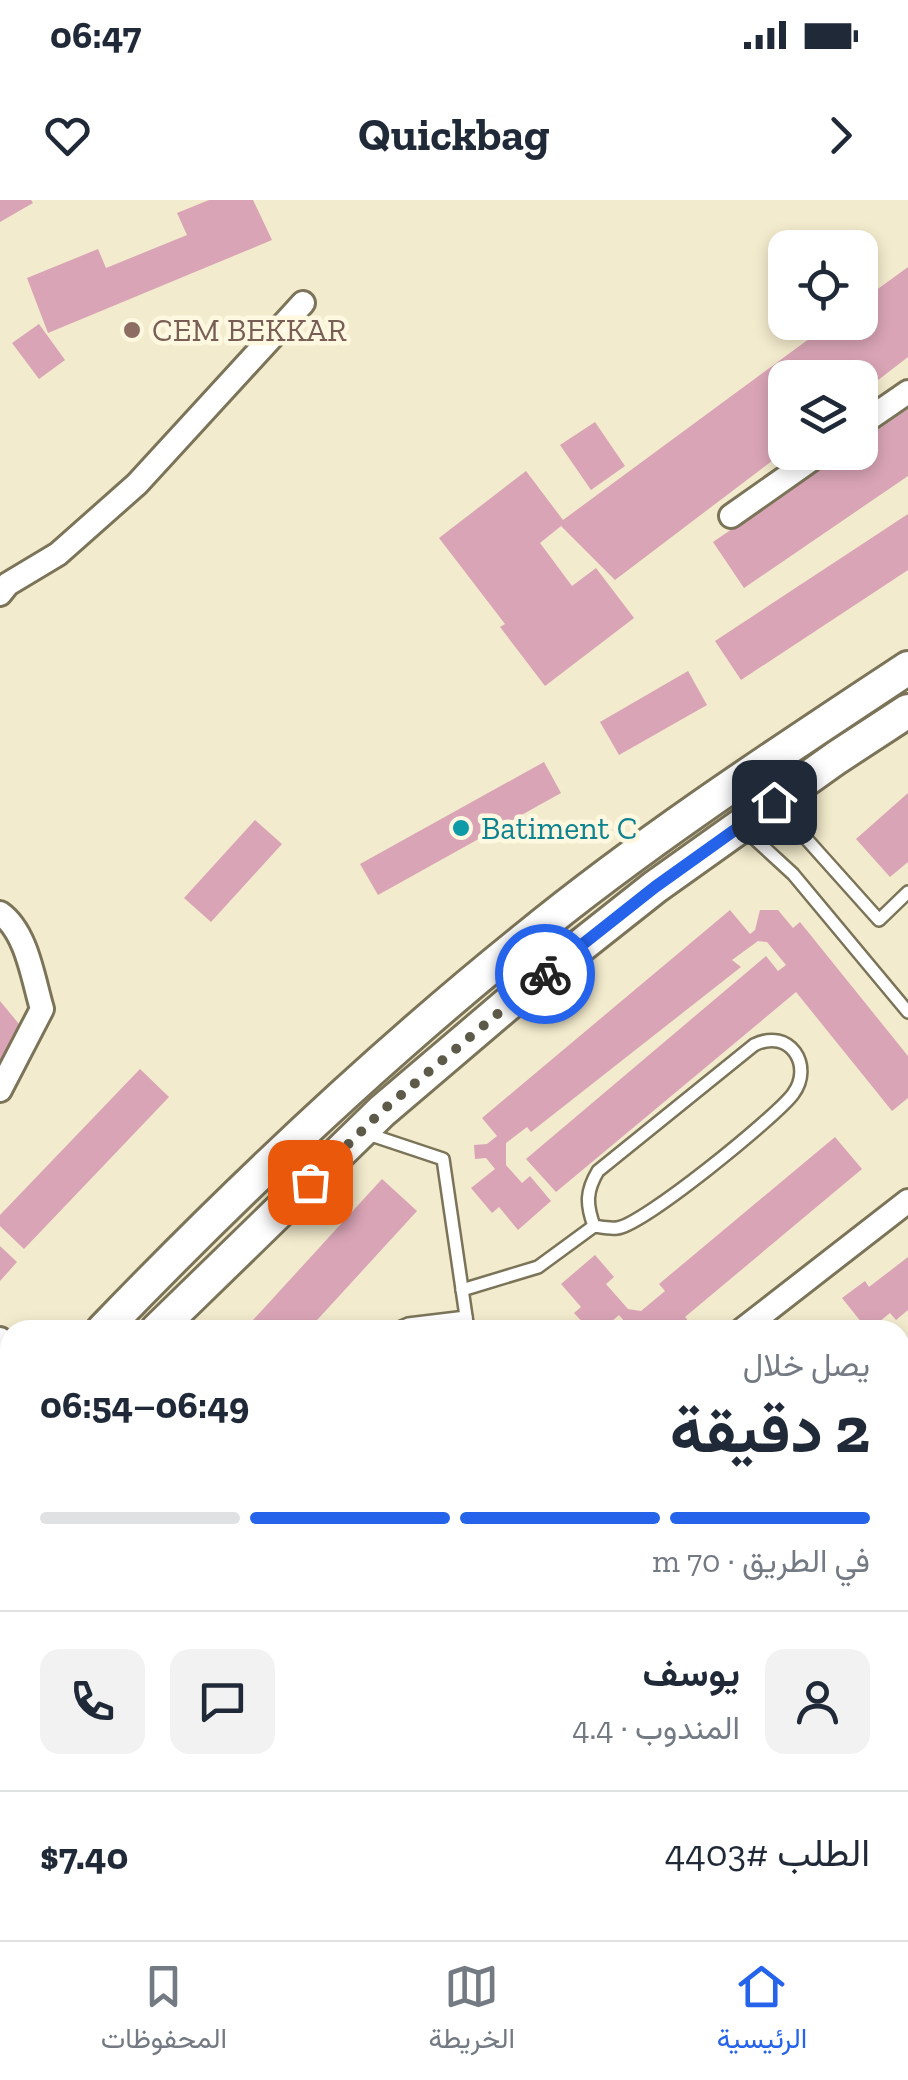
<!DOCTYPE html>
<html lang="ar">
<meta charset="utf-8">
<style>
body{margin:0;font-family:"Zilla Slab",Vazirmatn,serif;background:#f2f2f3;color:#1f2937;direction:rtl;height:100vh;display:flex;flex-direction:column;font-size:38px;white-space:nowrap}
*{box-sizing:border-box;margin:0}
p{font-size:32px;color:#747a83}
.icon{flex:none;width:55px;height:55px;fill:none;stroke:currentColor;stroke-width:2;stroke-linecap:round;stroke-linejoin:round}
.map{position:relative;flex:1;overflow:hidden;direction:ltr}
.details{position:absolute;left:0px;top:1120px;width:910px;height:620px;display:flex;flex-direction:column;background:#fff;border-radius:30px 30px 0 0;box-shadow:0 5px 15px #0003;direction:rtl}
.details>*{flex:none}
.buttons{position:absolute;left:768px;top:30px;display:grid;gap:20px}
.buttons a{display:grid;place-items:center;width:110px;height:110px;border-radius:20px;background:#fff;box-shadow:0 5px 15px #0003;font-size:50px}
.pin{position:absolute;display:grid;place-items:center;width:85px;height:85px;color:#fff;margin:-42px;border-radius:20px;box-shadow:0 5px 15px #0006}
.courier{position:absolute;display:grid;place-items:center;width:100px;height:100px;margin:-50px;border:8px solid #2563eb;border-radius:50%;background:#fff;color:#222;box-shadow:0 2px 12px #0007}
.head em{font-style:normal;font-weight:700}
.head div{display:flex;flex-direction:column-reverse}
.head{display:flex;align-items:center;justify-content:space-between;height:170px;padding:0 40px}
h1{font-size:65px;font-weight:700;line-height:75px}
.bar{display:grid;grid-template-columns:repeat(4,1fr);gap:15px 10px;align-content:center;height:120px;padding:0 40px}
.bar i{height:12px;border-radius:8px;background:#e0e1e3}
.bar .current{background:#2563eb}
.bar p{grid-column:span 4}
.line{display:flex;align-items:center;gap:25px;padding:0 40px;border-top:2px solid #e0e1e3}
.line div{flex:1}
.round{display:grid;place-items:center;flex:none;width:105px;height:105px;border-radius:20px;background:#f2f2f3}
.status{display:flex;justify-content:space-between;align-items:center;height:70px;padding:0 50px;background:#fff;direction:ltr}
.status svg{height:28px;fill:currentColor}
header{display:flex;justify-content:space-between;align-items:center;height:130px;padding:0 40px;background:#fff;font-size:45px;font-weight:700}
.tab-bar{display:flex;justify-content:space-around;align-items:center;height:140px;border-top:2px solid #e0e1e3;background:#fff;font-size:28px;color:#747a83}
.tab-bar a{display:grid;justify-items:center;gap:5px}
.tab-bar .current{color:#2563eb}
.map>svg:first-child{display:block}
.building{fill:#d9a4b6}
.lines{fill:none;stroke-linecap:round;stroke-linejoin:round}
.service-casing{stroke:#7b7459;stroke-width:16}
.minor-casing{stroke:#7b7459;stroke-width:28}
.secondary-casing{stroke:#7b7459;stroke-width:38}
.service{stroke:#fff;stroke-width:11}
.minor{stroke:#fff;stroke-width:22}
.secondary{stroke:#fff;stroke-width:32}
.done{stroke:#5e5a4a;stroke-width:10;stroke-dasharray:0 18}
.route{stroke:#2563eb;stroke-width:12}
.education-dot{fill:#8d6e63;stroke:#fff8e0;stroke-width:4}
.culture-dot{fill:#0f9aa8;stroke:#fff8e0;stroke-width:4}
.labels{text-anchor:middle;stroke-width:9;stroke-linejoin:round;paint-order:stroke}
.education-label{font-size:32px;fill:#785e54;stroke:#fff8e0;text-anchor:start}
.culture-label{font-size:32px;fill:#0d838f;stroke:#fff8e0;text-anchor:start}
</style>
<div class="status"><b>06:47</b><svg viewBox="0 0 49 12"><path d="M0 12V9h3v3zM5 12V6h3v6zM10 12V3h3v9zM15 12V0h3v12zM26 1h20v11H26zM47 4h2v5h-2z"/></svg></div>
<header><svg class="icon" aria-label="forward" viewBox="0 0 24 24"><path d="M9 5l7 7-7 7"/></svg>Quickbag<svg class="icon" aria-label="heart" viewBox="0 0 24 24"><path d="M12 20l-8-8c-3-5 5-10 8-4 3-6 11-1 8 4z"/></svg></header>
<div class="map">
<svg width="908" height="1740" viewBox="0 0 908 1740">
<rect width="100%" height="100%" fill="#f3ebcd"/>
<g class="building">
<path d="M0,0H31L33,3L0,22Z"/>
<path d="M209,0H253L272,40L48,133L27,78L98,49L106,68L187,35L177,13Z"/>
<path d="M908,67V157L860,194V178H785V251L615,380L561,326L540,343L572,386L596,368L634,418L545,486L500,427L505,424L439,338L526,271L563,320L832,122H860V102Z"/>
<path d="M39,124L65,160L39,179L12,143Z"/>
<path d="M908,209V276L744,388L713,342L844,252H860V242Z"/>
<path d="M595,222L625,266L591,290L560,245Z"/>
<path d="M908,314V370L741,480L715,441Z"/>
<path d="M688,471L707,505L619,555L600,522Z"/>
<path d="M544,562L561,593L378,695L360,664Z"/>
<path d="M908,593V662L890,677L856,639Z"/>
<path d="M255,620L282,644L211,722L184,698Z"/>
<path d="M730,710L750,734L755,730L760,710H778L793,728L800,722L908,856V898L892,911L796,792L556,992L526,959L766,756L778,771L786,765L767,742L758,741L732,760L741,767L531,932L527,927L506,943V965L522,983L530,976L551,1001L518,1030L499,1007L492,1013L471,988L495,969L486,958L475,959L474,945L487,944L497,936L482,918Z"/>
<path d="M0,801L28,835L3,856L11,866L0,875Z"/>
<path d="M140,869L169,897L24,1049L0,1026V1015Z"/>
<path d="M835,937L862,969L685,1117L689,1122L680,1130H654L646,1121L637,1120V1130H624L625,1122L619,1115L602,1130H590L574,1113L581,1107L561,1084L595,1055L614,1077L606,1084L628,1109L641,1111L665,1091L659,1084Z"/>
<path d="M382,979L417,1011L308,1130H244Z"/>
<path d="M0,1046L17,1062L0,1081Z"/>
<path d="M908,1057V1110L896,1120L890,1113L869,1130H852L862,1123L842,1098L865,1081L869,1087Z"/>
<path d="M10,1353V1513L0,1523V1363Z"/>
<path d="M900,1431L908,1434V1454L903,1457L900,1455Z"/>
<path d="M900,1525L908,1529V1568L900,1564Z"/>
<path d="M21,1730H106L101,1740H92L70,1731L66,1740H17Z"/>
<path d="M185,1730H230L225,1740H181Z"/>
<path d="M693,1730H730L755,1740H689Z"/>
</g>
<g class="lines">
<g class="service-casing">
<g id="service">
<path d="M777,606L879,720L908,692"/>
<path d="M744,629L793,674L908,812"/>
<path d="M365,933L443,959L468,1130"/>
<path d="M462,1090L538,1067L594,1026C601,1027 610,1029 617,1028C642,1026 776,917 793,894C814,866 790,827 754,845L598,971C586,991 586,1004 594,1026"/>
<path d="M394,1130L408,1124L466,1117"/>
</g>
</g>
<g class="minor-casing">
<g id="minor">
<path d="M860,225L908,192"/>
<path d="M731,316L822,252"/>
<path d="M0,394L8,384L58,354L137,284L303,103"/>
<path d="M0,713C27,732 33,779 42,809L0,890"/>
<path d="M742,1130L908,1001"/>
<path d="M0,1139L10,1148"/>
<path d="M0,1689L10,1664"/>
<path d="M900,1695L908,1698"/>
<path d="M334,1730L348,1736L368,1730"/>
<path d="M556,1730L573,1740"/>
<path d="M877,1730L901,1740"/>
<path d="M128,1740V1730"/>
</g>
</g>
<g class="secondary-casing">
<g id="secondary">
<path d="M103,1130C236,992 376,859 525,739C646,640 778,554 908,468"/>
<path d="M157,1130L382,911L516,797L655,687L836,558L908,511"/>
<path d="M10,1207V1228"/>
<path d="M0,1294L10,1285"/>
</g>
</g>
<use href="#service" class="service"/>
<use href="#minor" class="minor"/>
<use href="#secondary" class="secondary"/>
</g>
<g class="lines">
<path class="done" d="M310,982L382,911L545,774"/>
<path class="route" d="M545,774L655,687L774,602"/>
</g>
<circle class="education-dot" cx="132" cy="130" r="10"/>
<circle class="culture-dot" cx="461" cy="628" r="10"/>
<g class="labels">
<g class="education-label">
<text x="152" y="141">CEM BEKKAR</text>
</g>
<g class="culture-label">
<text x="481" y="639">Batiment C</text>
</g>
</g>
</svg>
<div class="buttons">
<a><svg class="icon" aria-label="locate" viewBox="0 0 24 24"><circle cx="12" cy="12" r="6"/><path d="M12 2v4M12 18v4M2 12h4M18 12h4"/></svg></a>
<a><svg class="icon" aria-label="layers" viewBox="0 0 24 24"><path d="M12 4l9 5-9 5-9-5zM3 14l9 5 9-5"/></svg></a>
</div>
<div class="pin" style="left:310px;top:982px;background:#ea580c"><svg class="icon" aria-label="bag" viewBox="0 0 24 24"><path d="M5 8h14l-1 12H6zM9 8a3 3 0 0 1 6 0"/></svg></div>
<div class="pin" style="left:774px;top:602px;background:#1f2937"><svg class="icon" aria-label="home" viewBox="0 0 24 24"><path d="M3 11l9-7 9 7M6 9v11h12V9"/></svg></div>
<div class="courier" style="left:545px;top:774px"><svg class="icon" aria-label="bike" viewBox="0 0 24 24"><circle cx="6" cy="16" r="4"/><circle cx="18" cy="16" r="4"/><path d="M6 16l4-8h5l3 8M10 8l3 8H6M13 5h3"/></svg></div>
<section class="details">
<div class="head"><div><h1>2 دقيقة</h1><p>يصل خلال</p></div><em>06:49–06:54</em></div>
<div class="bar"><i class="current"></i><i class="current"></i><i class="current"></i><i></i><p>في الطريق · 70 m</p></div>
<div class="line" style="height:180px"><a class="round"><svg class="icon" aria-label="person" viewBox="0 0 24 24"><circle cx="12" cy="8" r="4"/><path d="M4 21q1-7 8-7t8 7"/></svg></a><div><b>يوسف</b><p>المندوب · 4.4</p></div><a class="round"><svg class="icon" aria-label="chat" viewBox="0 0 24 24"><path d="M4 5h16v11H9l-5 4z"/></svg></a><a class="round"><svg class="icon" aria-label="phone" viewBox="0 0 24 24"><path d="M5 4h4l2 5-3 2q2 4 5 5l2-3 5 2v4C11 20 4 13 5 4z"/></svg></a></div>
<div class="line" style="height:130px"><div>الطلب #4403</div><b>$7.40</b></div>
</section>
</div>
<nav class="tab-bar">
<a class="current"><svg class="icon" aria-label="home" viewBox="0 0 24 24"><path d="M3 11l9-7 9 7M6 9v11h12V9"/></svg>الرئيسية</a>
<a><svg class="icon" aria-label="map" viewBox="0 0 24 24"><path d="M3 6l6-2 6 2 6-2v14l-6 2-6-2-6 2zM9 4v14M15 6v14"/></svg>الخريطة</a>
<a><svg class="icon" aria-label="saved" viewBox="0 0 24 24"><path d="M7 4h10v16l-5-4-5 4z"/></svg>المحفوظات</a>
</nav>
